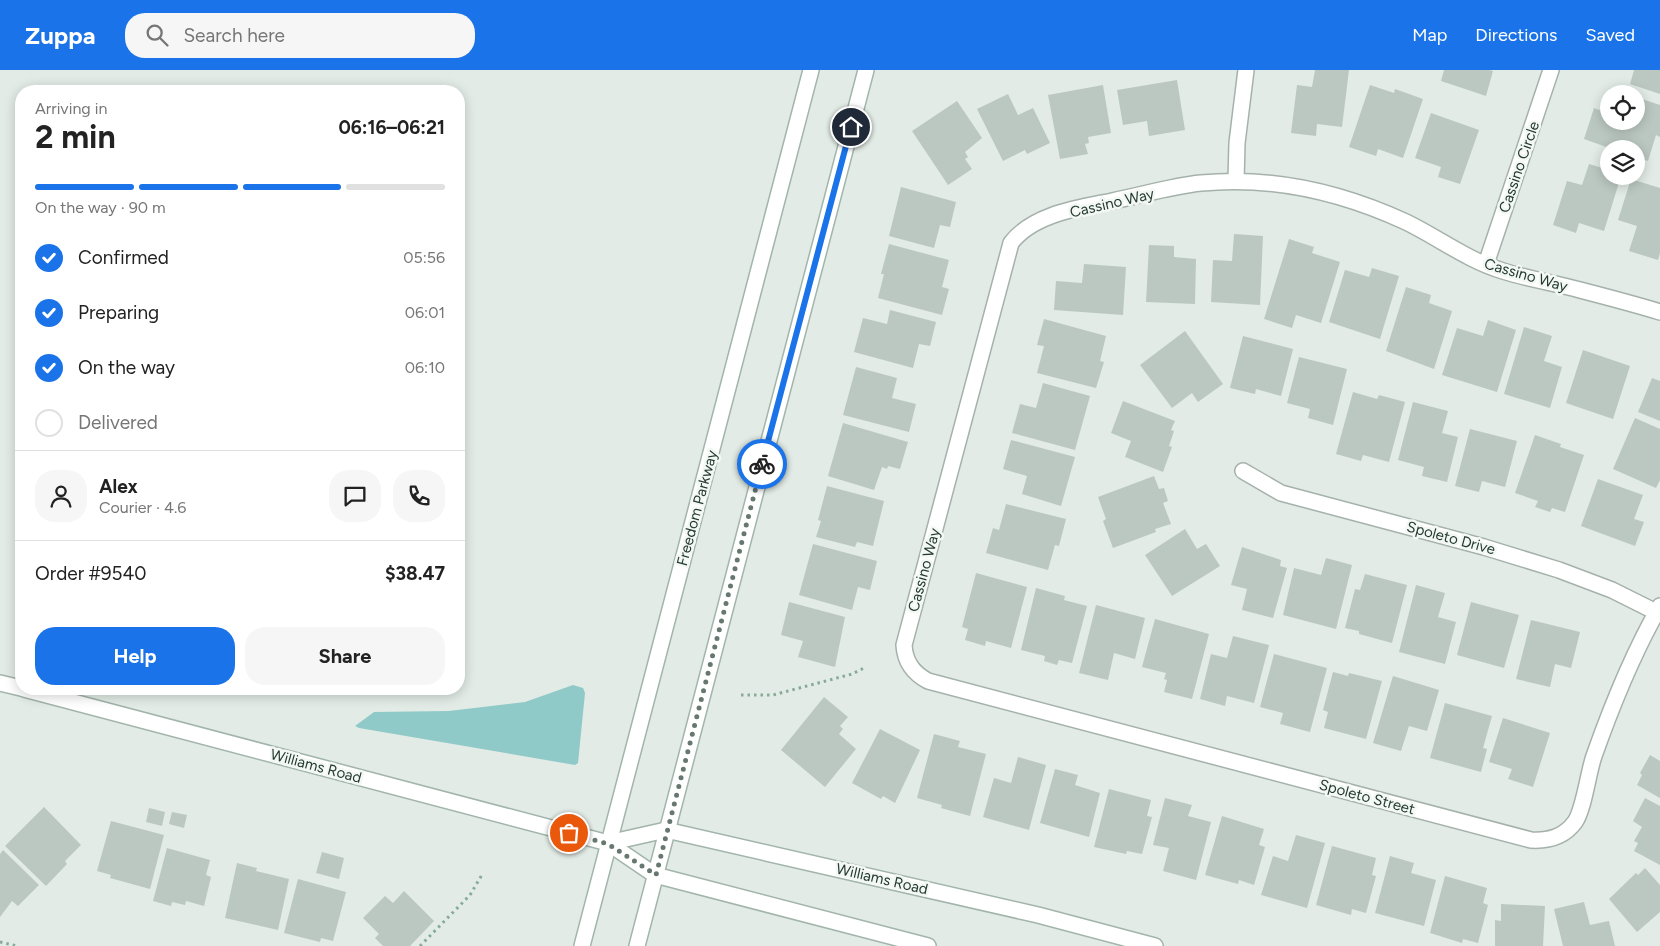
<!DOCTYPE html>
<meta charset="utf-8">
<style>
body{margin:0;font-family:Figtree,sans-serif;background:#f6f6f6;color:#222;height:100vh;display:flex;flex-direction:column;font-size:19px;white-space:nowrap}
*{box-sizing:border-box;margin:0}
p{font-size:16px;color:#767676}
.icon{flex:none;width:28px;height:28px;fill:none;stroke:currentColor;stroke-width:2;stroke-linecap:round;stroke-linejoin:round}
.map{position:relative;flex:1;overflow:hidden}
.details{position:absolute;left:15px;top:15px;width:450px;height:610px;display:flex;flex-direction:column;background:#fff;border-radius:20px;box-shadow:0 2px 12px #0003}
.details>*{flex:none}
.controls{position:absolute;left:1600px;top:15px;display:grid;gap:10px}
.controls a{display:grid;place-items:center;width:45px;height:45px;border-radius:50%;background:#fff;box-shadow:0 2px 12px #0003;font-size:25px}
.pin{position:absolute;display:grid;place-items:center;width:42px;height:42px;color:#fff;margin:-21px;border:2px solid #fff;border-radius:50%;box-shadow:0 1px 5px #0007}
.courier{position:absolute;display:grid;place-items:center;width:50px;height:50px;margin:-25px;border:4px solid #1a73e8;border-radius:50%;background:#fff;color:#222;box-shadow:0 1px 6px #0007}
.head em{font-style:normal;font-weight:700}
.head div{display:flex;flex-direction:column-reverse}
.head{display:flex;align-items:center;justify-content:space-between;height:85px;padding:0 20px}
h1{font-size:32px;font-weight:700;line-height:38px}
.bar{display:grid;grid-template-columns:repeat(4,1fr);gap:8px 5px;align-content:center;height:60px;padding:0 20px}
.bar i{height:6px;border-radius:4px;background:#e0e0e0}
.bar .on{background:#1a73e8}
.bar p{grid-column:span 4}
.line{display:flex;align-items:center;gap:12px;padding:0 20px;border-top:1px solid #e0e0e0}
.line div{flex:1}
.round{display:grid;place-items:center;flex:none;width:52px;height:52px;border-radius:20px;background:#f6f6f6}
ol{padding:0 20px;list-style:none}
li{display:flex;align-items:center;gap:15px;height:55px}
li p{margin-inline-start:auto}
li .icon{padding:5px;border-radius:50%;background:#1a73e8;color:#fff;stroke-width:4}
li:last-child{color:#767676}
li i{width:28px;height:28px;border:2px solid #e0e0e0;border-radius:50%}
.cta{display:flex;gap:10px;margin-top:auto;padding:10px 20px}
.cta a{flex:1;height:58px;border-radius:20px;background:#1a73e8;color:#fff;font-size:20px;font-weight:700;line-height:58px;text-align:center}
.cta a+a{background:#f6f6f6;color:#222}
header{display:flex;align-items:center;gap:30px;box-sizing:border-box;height:70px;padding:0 25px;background:#1a73e8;color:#fff}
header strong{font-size:24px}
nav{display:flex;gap:28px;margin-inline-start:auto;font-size:18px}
.search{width:350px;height:45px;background:#f6f6f6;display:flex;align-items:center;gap:12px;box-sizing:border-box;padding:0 18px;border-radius:20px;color:#767676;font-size:19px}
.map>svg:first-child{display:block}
.water{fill:#90cac8}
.building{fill:#bbc8c1}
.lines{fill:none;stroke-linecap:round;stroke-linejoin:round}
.street-casing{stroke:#a5b2ab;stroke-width:18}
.secondary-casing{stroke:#a2b5ab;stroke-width:18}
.path{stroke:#86ab98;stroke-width:3;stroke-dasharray:2.5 4;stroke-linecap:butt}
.street{stroke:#fff;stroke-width:15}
.secondary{stroke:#fff;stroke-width:15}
.done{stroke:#66786f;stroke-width:5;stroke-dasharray:0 9}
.route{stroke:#1a73e8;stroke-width:6}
.labels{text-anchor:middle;stroke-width:5;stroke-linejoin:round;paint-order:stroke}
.street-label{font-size:15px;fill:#243a30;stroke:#f3f8f4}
</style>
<header>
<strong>Zuppa</strong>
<div class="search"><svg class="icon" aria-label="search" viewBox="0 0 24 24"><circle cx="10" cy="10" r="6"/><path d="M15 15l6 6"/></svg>Search here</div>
<nav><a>Map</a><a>Directions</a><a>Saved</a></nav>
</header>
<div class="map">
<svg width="1660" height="876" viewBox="0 0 1660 876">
<rect width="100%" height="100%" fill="#e2ebe5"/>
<path class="water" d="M573,615L583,618L585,623L578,693L575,695L359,658L355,656L374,642L449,641L525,632Z"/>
<g class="building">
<path d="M1315,0H1349L1342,57L1317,54L1316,66L1291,63L1297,15L1312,17Z"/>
<path d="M1444,0H1489L1493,1L1486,26L1441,11Z"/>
<path d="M1634,0H1660V24L1630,14Z"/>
<path d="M1177,10L1185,60L1149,66L1147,51L1123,55L1117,20Z"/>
<path d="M1103,15L1111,63L1088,67L1089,73L1085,74L1088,84L1060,89L1048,25Z"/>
<path d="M1370,15L1394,23L1395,19L1423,29L1403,88L1378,79L1376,86L1349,77Z"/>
<path d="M1610,18L1626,23L1609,24V51H1636V27L1660,35V67L1656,65L1648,91L1636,87V79H1612L1584,69L1594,38L1602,41Z"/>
<path d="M1008,24L1018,45L1033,38L1050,73L1027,84L1025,80L1003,91L977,39Z"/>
<path d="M957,31L982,68L965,82L968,87L965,89L972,99L948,115L912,61Z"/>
<path d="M1431,43L1479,60L1460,114L1438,107L1441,97L1415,88Z"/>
<path d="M1589,94L1609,100V106H1621L1604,161L1579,153L1576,163L1553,155L1567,111L1582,115Z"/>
<path d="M1631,109L1660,118V183L1658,190L1629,181L1637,156L1618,150Z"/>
<path d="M901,117L956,132L950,157L940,155L934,178L889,166Z"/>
<path d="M1234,164L1263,166L1260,235L1211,232L1213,190L1232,191Z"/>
<path d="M1289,169L1314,177L1312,183L1340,192L1321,253L1296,245L1292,258L1264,249Z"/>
<path d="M889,174L949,190L942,217L949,219L942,245L878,228L884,204H881Z"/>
<path d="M1149,175L1174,176V187L1196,189L1195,234L1146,232Z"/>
<path d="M1084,194L1126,197L1123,245L1054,240L1056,211L1082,213Z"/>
<path d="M1372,198L1399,206L1380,269L1329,252L1345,200L1369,207Z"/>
<path d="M1406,217L1431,225L1429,233L1452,241L1434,299L1386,281Z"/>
<path d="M890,240L936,252L930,276L919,274L913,298L854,282L863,248L887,254Z"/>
<path d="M1044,249L1106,266L1100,291L1104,292L1096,318L1037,303L1044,276L1037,275Z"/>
<path d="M1488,250L1516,260L1497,322L1442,305L1457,258L1483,266Z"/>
<path d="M1524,257L1552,266L1544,291L1562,297L1550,338L1504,324Z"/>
<path d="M1185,261L1223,314L1198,332L1192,323L1172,338L1140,295Z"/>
<path d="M1243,266L1293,279L1281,326L1256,319L1255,324L1230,318Z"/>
<path d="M1583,280L1630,296L1613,349L1566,333Z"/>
<path d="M1299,287L1347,299L1333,355L1308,348L1310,339L1287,333Z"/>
<path d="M856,297L897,308L892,328L916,334L909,362L843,345Z"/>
<path d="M1652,308L1660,311V351L1638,342Z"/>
<path d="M1043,313L1090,326L1075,380L1012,363L1020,334L1036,338Z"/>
<path d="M1353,322L1377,329L1379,325L1405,332L1389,392L1363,385L1361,391L1336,384Z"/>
<path d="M1123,331L1175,351L1171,360L1174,361L1169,376L1172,377L1163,402L1125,387L1131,371L1111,363Z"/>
<path d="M1413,332L1448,341L1442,363L1458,367L1447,412L1422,406L1424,397L1398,390Z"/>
<path d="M1635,348L1660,359V410L1656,418L1613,399Z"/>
<path d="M843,353L908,372L900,399L888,396L887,399L882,397L874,420L828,406Z"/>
<path d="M1470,359L1517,371L1505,417L1482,411L1479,422L1455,416Z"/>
<path d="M1535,365L1561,374L1560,377L1584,385L1565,442L1552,438L1550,442L1535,437L1538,431L1515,423Z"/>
<path d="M1011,370L1075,387L1061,436L1022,424L1027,406L1003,399Z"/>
<path d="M1154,406L1159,419L1164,418L1168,431L1163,433L1171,454L1155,459L1156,462L1113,478L1103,451L1106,449L1098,427Z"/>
<path d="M1598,409L1643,425L1634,449L1644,452L1635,476L1581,456Z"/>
<path d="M827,416L884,431L873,476L857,472L855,477L816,467L821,451L818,450Z"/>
<path d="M1006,434L1066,449L1059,476L1055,475L1048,500L986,483L993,458L999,460Z"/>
<path d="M1185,459L1197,479L1206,474L1220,496L1172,526L1145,485Z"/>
<path d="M813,474L877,491L870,520L858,517L852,540L799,525Z"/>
<path d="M1242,477L1281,490L1280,496L1287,498L1273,548L1242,540L1247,519L1231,515Z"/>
<path d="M1326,488L1352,495L1336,559L1283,545L1294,498L1321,505Z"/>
<path d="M976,503L1027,517L1011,578L986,571L985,576L965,570L968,559L962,557Z"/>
<path d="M1365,504L1407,515L1392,573L1359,564V561L1345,558L1355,519L1360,520Z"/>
<path d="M1416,515L1445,523L1438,547L1456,552L1445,594L1399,582Z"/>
<path d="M1036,518L1065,526L1064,530L1087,536L1072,593L1059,590L1057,595L1044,591L1045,586L1021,580Z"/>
<path d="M789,532L845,547L835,597L798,587L803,571L781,565Z"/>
<path d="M1471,532L1519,545L1504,598L1457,585Z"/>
<path d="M1096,535L1145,548L1135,589L1114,583L1108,610L1079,603Z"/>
<path d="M1155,549L1209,564L1192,629L1164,622L1167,610L1164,609L1166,603L1142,597Z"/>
<path d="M1531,550L1580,562L1571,598L1555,594L1550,617L1516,609Z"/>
<path d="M1233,566L1269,575L1254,633L1227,626L1225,636L1200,629L1211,584L1227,588Z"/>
<path d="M1274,584L1327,598L1310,662L1280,654L1283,643L1260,637Z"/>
<path d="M1333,602L1348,606L1349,603L1382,611L1366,669L1324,658L1328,642L1323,640Z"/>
<path d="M1393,606L1439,620L1427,661L1409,656L1401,681L1373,673Z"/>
<path d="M824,627L848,647L840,656L843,659L839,664L856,679L825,717L781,680Z"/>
<path d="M1445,633L1492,646L1483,678L1487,679L1481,702L1430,688Z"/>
<path d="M1503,648L1550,663L1533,717L1508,709L1512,699L1489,692Z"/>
<path d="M880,659L920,680L895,733L883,726L881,729L852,713Z"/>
<path d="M934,664L960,671L958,677L986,684L970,746L941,738L942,735L917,728Z"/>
<path d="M1650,685L1660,691V728L1637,715L1642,705L1640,703Z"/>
<path d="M1018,687L1046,695L1029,760L983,747L994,708L1011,713Z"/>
<path d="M1055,699L1078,705L1075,715L1100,723L1089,767L1040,753Z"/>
<path d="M1109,719L1151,730L1147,746L1152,747L1142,784L1127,781L1126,784L1094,777Z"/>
<path d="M1165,728L1192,735L1188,746L1211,752L1196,810L1163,801L1169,778L1153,775Z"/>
<path d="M1645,728L1660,736V795L1634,781L1638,773L1634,771L1642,757L1633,751Z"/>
<path d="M44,737L81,775L65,791L67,794L46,816L5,776Z"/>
<path d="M149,738L165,742L162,756L146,752Z"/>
<path d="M172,742L187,745L184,758L169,754Z"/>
<path d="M1222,746L1264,759L1259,775L1265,777L1254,815L1239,810L1238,814L1205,805Z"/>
<path d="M111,751L164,765L150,819L110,808L111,805L97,801Z"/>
<path d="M1296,765L1325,773L1307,838L1261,825L1273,786L1288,791Z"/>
<path d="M1332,776L1376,788L1372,805L1376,806L1366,843L1352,839L1351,845L1316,835Z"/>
<path d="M167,778L210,790L206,805L211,807L204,836L186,831L185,835L172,832L171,836L153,831Z"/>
<path d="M3,780L39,815L18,836L12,831L0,847V784Z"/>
<path d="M322,782L344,788L339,809L316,803Z"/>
<path d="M1390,786L1414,793L1411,803L1436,810L1424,856L1375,843Z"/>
<path d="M237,793L257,798L256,801L289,809L278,860L225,848Z"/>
<path d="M1645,798L1660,815V842L1637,862L1609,829L1636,803L1638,805Z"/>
<path d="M1445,806L1487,818L1483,833L1488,835L1478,873L1463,869L1462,873L1430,863Z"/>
<path d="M298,809L346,822L333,871L321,868L320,872L284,863Z"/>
<path d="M404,821L434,851L410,876H383L375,868L379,864L363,848L385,826L393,833Z"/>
<path d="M1584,832L1590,855L1609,851L1615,876H1563L1554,839Z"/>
<path d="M1501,834L1545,836L1543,876H1495V850L1501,851Z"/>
</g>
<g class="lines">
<g class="street-casing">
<g id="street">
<path d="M1236,111L1237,73L1246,0"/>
<path d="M1486,194L1551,0"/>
<path d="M1660,242C1634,234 1607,227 1580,220C1555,213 1528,209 1503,201C1467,190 1439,168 1406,152C1341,122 1273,106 1201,113C1172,116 1142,125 1112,131C1078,138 1033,144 1011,173L904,575C905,592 913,603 928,611L1531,770C1549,771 1564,767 1575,752C1584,739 1588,703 1594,686C1612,635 1633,583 1660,536"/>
<path d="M1243,401L1281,423L1484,477L1559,500L1612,520L1660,544"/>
</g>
</g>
<g class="secondary-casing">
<g id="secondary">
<path d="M0,613L21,618"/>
<path d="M24,619L608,773L655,805L928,876"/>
<path d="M608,773L666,760L1038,845L1155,876"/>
<path d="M582,876L811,0"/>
<path d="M637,876L866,0"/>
</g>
</g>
<g class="path">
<path d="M741,625H773L852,604L866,597"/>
<path d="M0,872L17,876"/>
<path d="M420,876L470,825L483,803"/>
</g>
<use href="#street" class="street"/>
<use href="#secondary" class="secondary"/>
</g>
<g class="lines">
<path class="done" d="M569,763L608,774L656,805L762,394"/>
<path class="route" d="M762,394L851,57"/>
</g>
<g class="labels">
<g class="street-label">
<text transform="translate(1519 97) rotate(-71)" y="5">Cassino Circle</text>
<text transform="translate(1112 133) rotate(-13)" y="5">Cassino Way</text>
<text transform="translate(1526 205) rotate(16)" y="5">Cassino Way</text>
<text transform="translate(697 438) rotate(-75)" y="5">Freedom Parkway</text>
<text transform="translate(1451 468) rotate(15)" y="5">Spoleto Drive</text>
<text transform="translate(924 500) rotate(-75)" y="5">Cassino Way</text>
<text transform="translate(316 696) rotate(15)" y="5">Williams Road</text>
<text transform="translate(1367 727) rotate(15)" y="5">Spoleto Street</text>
<text transform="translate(882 809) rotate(13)" y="5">Williams Road</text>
</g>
</g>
</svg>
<div class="controls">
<a><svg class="icon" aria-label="locate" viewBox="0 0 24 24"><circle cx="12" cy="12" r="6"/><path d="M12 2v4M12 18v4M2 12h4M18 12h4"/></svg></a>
<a><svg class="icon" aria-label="layers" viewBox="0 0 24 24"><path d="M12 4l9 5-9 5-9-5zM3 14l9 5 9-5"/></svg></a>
</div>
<div class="pin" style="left:569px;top:763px;background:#ea580c"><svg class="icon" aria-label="bag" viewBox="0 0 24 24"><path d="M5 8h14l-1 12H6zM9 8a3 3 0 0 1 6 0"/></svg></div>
<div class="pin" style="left:851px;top:57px;background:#1f2937"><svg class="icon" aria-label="home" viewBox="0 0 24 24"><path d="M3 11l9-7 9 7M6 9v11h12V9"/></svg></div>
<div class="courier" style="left:762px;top:394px"><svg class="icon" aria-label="bike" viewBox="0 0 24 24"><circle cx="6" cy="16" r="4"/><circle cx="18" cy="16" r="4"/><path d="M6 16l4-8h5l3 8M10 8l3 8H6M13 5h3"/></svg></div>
<section class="details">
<div class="head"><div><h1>2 min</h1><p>Arriving in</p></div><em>06:16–06:21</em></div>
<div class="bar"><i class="on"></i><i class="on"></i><i class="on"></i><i></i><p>On the way · 90 m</p></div>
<ol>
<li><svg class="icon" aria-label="check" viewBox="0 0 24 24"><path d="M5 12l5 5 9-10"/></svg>Confirmed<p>05:56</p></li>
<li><svg class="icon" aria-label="check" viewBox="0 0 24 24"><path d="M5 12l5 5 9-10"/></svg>Preparing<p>06:01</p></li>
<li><svg class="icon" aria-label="check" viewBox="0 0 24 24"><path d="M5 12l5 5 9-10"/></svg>On the way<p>06:10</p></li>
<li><i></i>Delivered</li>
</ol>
<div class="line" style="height:90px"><a class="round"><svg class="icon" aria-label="person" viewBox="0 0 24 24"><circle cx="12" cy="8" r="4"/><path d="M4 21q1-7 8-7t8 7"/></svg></a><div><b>Alex</b><p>Courier · 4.6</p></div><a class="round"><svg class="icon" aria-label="chat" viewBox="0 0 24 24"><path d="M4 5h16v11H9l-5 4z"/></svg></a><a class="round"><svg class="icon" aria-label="phone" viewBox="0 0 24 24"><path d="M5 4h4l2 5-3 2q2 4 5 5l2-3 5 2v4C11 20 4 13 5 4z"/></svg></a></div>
<div class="line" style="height:65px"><div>Order #9540</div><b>$38.47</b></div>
<div class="cta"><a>Help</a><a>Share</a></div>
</section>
</div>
